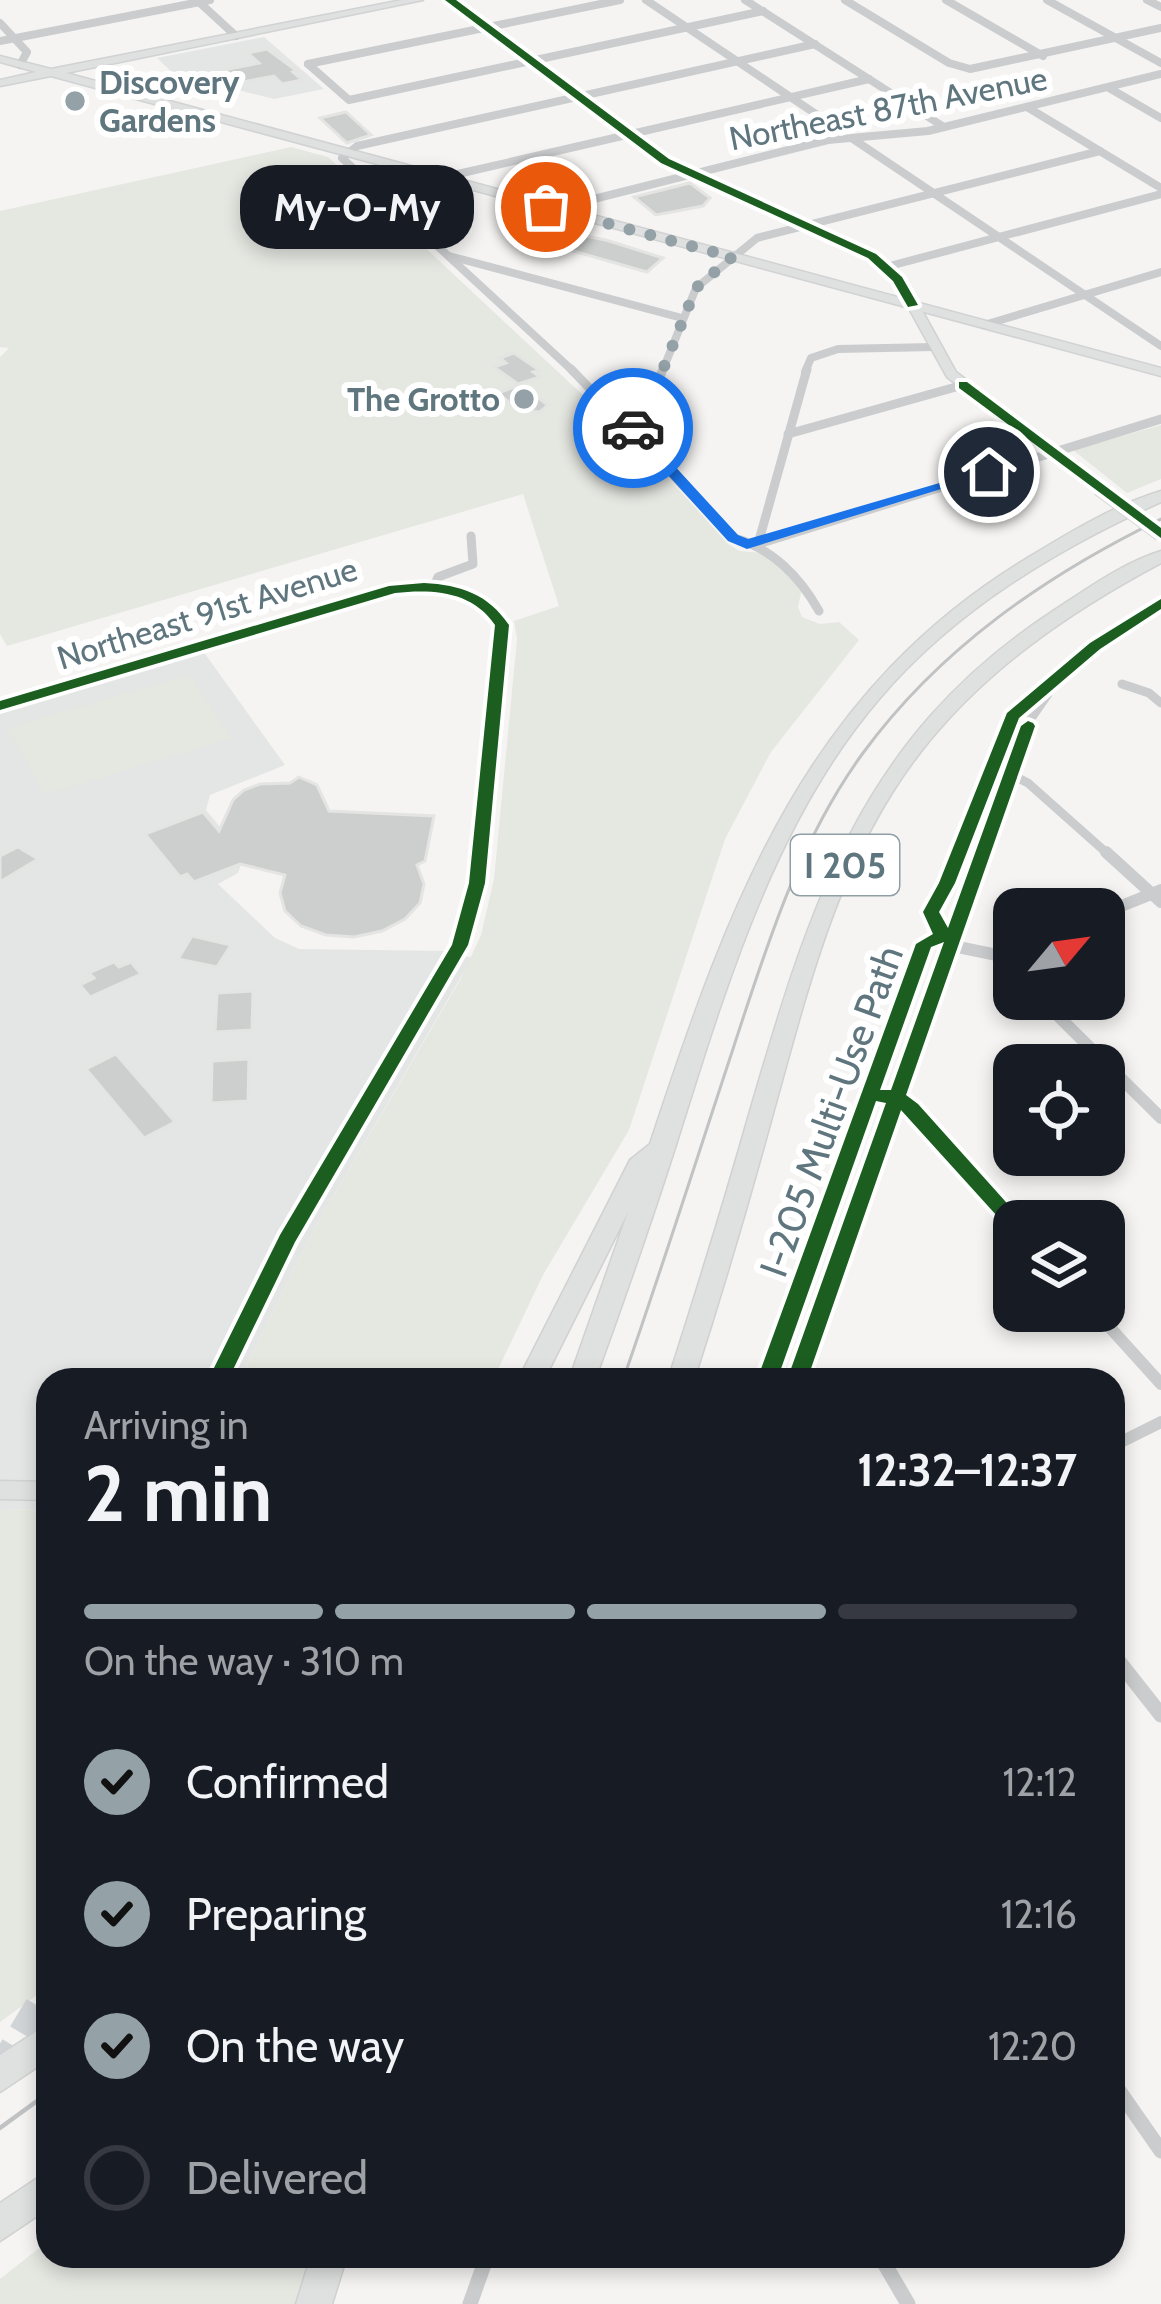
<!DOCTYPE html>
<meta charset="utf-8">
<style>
body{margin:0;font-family:Cabin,sans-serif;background:#20242c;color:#f1f3f6;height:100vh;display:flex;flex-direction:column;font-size:45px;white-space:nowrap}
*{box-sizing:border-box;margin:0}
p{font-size:39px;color:#9ea1a6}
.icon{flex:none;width:66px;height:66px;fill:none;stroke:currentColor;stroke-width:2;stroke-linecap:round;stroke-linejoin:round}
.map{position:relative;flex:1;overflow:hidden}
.side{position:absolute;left:36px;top:1368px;width:1089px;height:900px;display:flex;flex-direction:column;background:#171b24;border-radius:36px;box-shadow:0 6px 18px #0003}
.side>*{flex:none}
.needle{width:78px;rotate:61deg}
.buttons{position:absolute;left:993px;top:888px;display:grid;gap:24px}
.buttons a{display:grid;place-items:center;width:132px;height:132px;border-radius:24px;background:#171b24;box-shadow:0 6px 18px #0003;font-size:60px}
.pin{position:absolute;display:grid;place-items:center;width:102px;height:102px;color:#fff;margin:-51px;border:6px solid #fff;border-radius:50%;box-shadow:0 3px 12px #0007}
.courier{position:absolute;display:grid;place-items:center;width:120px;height:120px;margin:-60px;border:9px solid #1a73e8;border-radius:50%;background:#fff;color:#222;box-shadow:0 3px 15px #0007}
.bubble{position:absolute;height:84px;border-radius:36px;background:#171b24;box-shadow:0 6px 18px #0003;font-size:39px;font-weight:700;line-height:84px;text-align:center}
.headline em{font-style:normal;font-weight:700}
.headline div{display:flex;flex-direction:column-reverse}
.headline{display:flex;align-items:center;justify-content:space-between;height:204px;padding:0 48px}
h1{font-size:78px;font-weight:700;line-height:90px}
.bar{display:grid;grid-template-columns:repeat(4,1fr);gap:18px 12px;align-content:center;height:144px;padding:0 48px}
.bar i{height:15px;border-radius:9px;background:#363941}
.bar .selected{background:#94a2a8}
.bar p{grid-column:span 4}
ol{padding:0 48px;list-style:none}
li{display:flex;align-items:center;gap:36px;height:132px}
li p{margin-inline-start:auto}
li .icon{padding:12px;border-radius:50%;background:#94a2a8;color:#111;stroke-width:4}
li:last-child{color:#9ea1a6}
li i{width:66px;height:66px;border:6px solid #363941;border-radius:50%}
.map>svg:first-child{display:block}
.built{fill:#e4e6e5}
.green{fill:#e5e7e1}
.building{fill:#cdcfcf;stroke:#e4e4e3;stroke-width:3}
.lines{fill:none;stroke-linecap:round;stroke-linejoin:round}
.highway-tunnel{stroke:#d0d4d6;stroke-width:32;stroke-dasharray:32 15;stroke-linecap:butt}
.secondary-casing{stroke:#d0d2d2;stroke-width:3}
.primary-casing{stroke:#d1d2d3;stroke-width:3}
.highway-casing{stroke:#d0d1d1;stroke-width:3}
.street-far3{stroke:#cacccd;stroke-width:8}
.street-far2{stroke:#cacccd;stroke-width:9}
.street-far1{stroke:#cacccd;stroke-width:12}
.street{stroke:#cacccd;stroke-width:15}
.secondary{fill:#dfe0e0;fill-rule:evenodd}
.primary{fill:#dfe0e0;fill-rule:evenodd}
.highway{fill:#dfe0e0;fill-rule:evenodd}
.tram-far1{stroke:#c0c2c3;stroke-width:3}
.tram{stroke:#c0c2c3;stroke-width:4.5}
.secondary-bridge-casing{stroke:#d0d2d2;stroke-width:16;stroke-linecap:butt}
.secondary-bridge{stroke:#dfe0e0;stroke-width:14}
.cycleway-casing{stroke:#fff;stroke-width:8}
.cycleway{fill:#1b5e20;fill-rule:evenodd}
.route{fill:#1a73e8}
.done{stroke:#94a2a8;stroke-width:12;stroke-dasharray:0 21.6}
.poi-dot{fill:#94a2a8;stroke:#fff;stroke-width:4.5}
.labels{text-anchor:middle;stroke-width:12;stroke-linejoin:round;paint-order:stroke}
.far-poi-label{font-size:33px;font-weight:bold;fill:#5f767f;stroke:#fff;text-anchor:start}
.far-street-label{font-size:33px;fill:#5f767f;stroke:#fff}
.shield{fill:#fff;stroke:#8f9fa5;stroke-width:3}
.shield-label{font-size:36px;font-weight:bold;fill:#5f767f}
.street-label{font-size:39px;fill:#5f767f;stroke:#fff}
</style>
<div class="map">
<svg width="1161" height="2304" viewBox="0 0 1161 2304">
<rect width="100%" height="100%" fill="#f5f4f3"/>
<g class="built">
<path d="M264,37L324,89L274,99L189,78L180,80L157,58Z"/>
<path d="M203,651L285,765L210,795L206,810L244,856L238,873L218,884L275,938L299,949L445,951L472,958L313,1231L239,1380H48V1509L0,1510V713Z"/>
</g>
<g class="green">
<path d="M291,147L328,157L616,426L641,462L652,460L728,544L740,551L765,553L802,588L798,607L802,617L820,624L839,622L859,640L771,752L725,839L629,1130L543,1275L493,1380H239L313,1231L460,980L481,935L494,879L517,639L514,621L559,606L523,494L7,646L0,634V357L9,348L0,347V211Z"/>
<path d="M1161,425V479L1127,493L1073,450Z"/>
<path d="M189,675L232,738L45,795L7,728Z"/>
<path d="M48,1509V1987L0,2022V1510Z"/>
<path d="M48,2241V2256H311L297,2304H0V2279Z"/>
</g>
<g class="building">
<path d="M267,49L297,71L293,72L302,80L282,84L274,76L232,84L219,71L259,63L248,53Z"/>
<path d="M346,112L371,135L347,143L320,118Z"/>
<path d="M690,183L710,198L703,206L656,215L634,197Z"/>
<path d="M576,234L606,240L663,258L647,272L559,247Z"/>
<path d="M514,353L539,370L533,372L540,377L518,384L494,367L506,363L500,358Z"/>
<path d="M520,385L548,405L540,412L518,410L498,393Z"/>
<path d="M299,777L317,785L329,811L434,816L425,861L417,865L424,884L420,903L405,919L382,931L354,937L326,935L301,926L285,911L280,893L285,875L240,864L194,882L187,874L180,877L145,834L203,812L219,831L233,800L244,790L260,784L290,783Z"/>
<path d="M18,847L38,859L0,882V856Z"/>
<path d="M192,936L231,945L217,967L178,959Z"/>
<path d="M114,962L119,967L131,962L141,974L90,997L80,985L94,978L89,973Z"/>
<path d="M253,991L252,1030L215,1032L217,993Z"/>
<path d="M116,1054L122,1061L175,1122L144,1138L86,1069Z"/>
<path d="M249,1059L248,1101L211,1103L212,1061Z"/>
</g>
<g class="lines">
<path class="highway-tunnel" d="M0,2075L48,1994"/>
<g class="secondary-casing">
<g id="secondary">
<path d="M445,0H456L669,159L882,259L908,285L956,372L1104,485V491H1094L947,377L897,287L874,263L661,163Z"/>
<path d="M424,583C461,585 488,594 509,625L485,883L468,945L295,1242L228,1380H208L280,1235L452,945L469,883L495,625C472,591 433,589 395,593L0,710V701L389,586Z"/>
<path d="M0,1481L48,1482V1500L0,1499Z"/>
</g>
</g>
<g class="primary-casing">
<path id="primary" d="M402,0H423L66,73L1161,368V376L51,76L0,86V80L36,72L0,62V56L51,69Z"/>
</g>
<g class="highway-casing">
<g id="highway">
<path d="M1161,491V502C1057,549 955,610 880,698C772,823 723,996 675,1148C650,1226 623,1303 595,1380H569L628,1212L544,1380H518L630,1160L650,1144C730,901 806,686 1039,551C1077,528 1118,504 1161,491Z"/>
<path d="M1161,551V563C1069,612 983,671 919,754C838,859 807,992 772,1117C748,1205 722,1293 694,1380H668C696,1293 723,1206 748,1118C809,909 858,740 1050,613C1084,591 1122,563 1161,551Z"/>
<path d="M48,2024V2060L0,2092V2055Z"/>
<path d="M48,2171V2209L0,2241V2203Z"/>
<path d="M311,2256H347L332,2304H296Z"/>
</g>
</g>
<g class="street-far3">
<path d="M646,0L1161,346"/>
<path d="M745,0L944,127"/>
<path d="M845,0L949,63L970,69L1161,28"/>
<path d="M946,0L1043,56"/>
<path d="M1047,0L1161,63"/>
<path d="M1147,0L1161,7"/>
<path d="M199,2L236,36"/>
<path d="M0,23L27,52L20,65"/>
<path d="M0,41L210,0"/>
<path d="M308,64L349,100L763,11"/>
<path d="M308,64L620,0"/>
<path d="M1109,88L1161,118"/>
<path d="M1027,107L1161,188"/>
<path d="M449,181L458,174L869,79"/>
<path d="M554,209L828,140L928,131L1161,74"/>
<path d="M449,256L682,318"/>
<path d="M886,267L1161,194"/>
<path d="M984,325L1161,272"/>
<path d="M574,372L342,158L357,146L815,44"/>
<path d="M662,372L696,288L757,238L1100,151"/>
<path d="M805,372L811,358L838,349L933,347"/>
</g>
<g class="street-far2">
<path d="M571,369L733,538C771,547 800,577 819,611"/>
<path d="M629,424L644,417L663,369"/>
<path d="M788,434L963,385"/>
<path d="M758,544L1161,419"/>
<path d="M758,544L807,369"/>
<path d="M433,588L438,577L473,564L471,536"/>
<path d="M1122,684L1149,693L1161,703"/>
<path d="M1012,775L1028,783L1109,855"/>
<path d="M980,855L1030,720L1048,694"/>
</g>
<g class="street-far1">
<path d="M1106,852L1161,902"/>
<path d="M1104,913L1161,890"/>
<path d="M953,946L997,955L1014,972"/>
<path d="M997,955L1014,948"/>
<path d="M1041,999L1161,1118"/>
<path d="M897,1097L1014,1222"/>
<path d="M1095,1311L1161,1384"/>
<path d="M797,1380L942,967C959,932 967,891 981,852"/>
<path d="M1113,1446L1161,1422"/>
</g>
<g class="street">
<path d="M1113,1654L1161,1715"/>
<path d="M1113,2082L1161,2151"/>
<path d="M880,2256L908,2304"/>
<path d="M470,2304L487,2256"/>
</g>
<use href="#secondary" class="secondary"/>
<use href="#primary" class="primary"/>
<use href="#highway" class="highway"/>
<path class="tram-far1" d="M623,1380C661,1271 696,1161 732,1052C766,948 798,842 863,753C940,648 1046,575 1161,519"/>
<path class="tram" d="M0,2128L48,2093"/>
<g class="secondary-bridge-casing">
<path id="secondary-bridge" d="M1099,488L1161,534"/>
</g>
<use href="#secondary-bridge" class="secondary-bridge"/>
<g class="cycleway-casing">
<g id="cycleway">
<path d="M445,0H456L669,159L876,254L902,277L918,305L908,307L893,281L868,258L661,163Z"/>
<path d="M959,382H967L1161,528V538L959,388Z"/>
<path d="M424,583C461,585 488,594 509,625L485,883L468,945L295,1242L228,1380H208L280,1235L452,945L469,883L495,625C472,591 433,589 395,593L0,710V701L389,586Z"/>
<path d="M1161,599V609L1100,649L1019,718L955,883L939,912L948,928L1021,726L1028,721L1033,723L1035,726L906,1095L918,1104L1023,1221H1014V1229L1007,1227L901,1110L807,1380H787L886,1103L876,1101L777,1380H757L916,944L933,934L923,912L939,883L1007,713L1090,643ZM944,942L891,1090H880L931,947Z"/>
</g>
</g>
<use href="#cycleway" class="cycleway"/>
</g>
<path class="route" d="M628,425H637L738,535L748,539L984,470L996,472L747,549L728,541L628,431Z"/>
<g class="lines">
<path class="done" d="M546,207L732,257L696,288L644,416L629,424L633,428"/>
</g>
<g class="poi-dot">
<circle cx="75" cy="101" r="12"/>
<circle cx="524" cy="399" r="12"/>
</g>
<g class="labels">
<g class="far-poi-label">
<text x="99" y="94">Discovery<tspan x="99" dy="38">Gardens</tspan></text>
<text x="500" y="411" text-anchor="end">The Grotto</text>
</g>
<g class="far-street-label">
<text transform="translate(888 108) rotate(-11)" y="12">Northeast 87th Avenue</text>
<text transform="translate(207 613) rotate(-17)" y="12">Northeast 91st Avenue</text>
</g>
<rect class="shield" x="791" y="835" width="108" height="60" rx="9"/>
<g class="shield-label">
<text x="845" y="878">I 205</text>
</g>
<g class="street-label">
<text transform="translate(831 1111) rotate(-70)" y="14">I-205 Multi-Use Path</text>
</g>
</g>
</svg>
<div class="buttons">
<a><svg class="needle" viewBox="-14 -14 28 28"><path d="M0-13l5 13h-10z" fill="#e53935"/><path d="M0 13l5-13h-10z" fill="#9ea1a6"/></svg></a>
<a><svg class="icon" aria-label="locate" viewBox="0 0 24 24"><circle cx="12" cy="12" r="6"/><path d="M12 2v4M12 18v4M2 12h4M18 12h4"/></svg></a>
<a><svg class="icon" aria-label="layers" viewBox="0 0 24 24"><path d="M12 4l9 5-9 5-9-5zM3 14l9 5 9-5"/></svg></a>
</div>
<div class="pin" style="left:546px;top:207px;background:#ea580c"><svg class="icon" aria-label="bag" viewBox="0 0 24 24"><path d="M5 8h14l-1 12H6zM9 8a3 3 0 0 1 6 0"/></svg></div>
<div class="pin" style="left:989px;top:472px;background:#1f2937"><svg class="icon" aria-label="home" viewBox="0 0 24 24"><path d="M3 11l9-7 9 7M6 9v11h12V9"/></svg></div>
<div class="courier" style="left:633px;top:428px"><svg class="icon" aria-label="car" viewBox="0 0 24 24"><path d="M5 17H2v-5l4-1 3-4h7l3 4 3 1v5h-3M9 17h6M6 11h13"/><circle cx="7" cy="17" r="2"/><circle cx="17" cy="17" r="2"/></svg></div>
<div class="bubble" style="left:240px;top:165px;width:234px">My-O-My</div>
<section class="side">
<div class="headline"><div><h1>2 min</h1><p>Arriving in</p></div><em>12:32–12:37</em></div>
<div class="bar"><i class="selected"></i><i class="selected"></i><i class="selected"></i><i></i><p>On the way · 310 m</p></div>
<ol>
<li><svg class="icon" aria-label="check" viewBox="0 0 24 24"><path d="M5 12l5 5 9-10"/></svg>Confirmed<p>12:12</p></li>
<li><svg class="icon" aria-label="check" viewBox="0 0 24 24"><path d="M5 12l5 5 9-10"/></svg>Preparing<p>12:16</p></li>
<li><svg class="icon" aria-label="check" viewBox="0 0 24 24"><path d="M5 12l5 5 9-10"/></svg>On the way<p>12:20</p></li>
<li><i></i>Delivered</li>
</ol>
</section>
</div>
